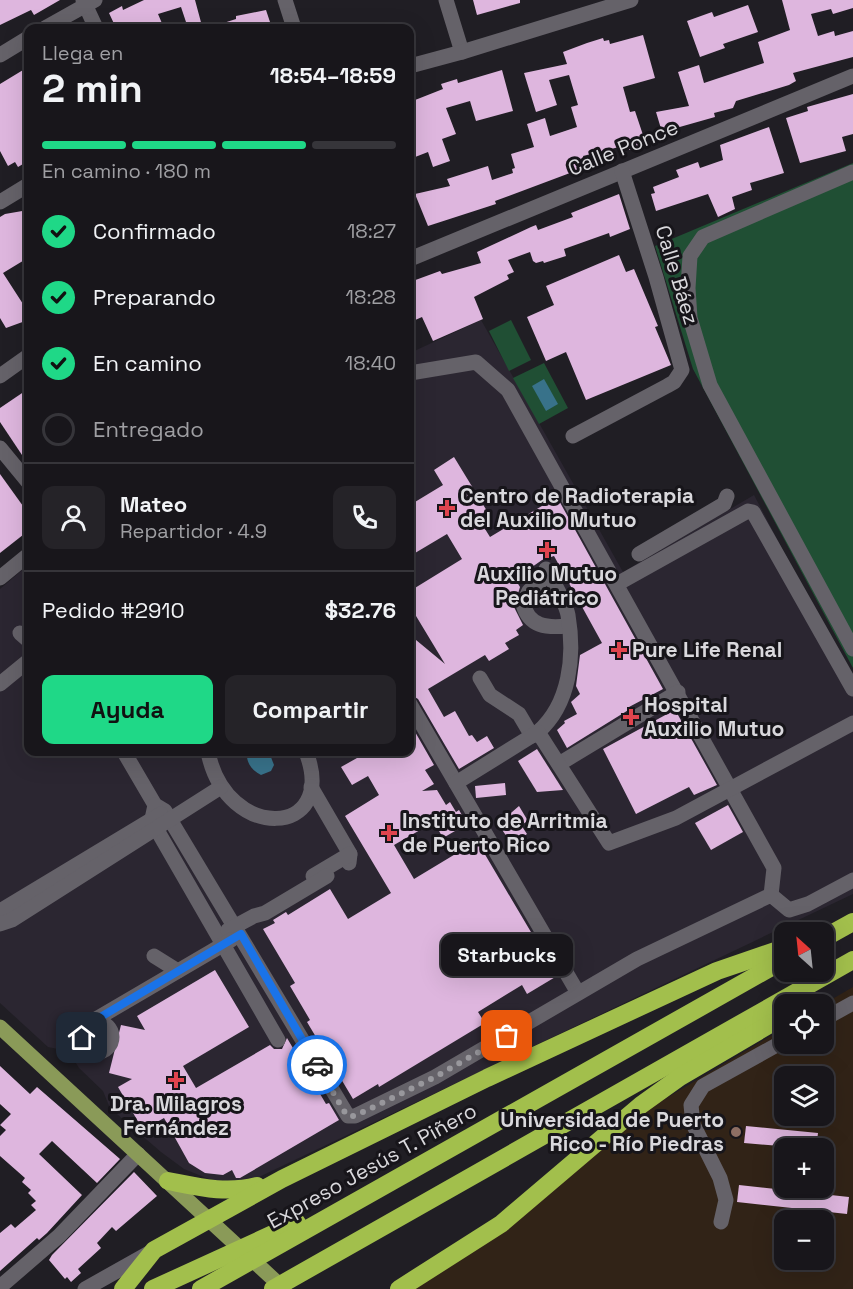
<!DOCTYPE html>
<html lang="es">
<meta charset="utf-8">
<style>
body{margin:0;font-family:"Space Grotesk",sans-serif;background:#252328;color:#f1f3f6;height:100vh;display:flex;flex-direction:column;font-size:22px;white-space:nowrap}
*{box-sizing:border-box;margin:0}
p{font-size:20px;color:#9f9fa3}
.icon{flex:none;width:33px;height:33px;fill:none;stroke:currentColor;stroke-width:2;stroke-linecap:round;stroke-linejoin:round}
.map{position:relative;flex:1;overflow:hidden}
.panel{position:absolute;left:24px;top:24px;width:390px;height:732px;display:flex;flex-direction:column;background:#18161b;border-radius:12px;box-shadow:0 6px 24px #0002,0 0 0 2px #36353a}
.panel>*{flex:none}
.needle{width:39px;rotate:333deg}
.controls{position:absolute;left:774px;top:922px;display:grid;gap:12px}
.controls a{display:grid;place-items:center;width:60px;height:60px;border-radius:12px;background:#18161b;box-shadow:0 6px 24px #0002,0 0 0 2px #36353a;font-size:30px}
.pin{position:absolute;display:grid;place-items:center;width:51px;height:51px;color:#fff;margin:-26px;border-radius:12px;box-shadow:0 3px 9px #0006}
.courier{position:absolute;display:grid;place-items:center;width:60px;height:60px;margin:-30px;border:4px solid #1a73e8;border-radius:50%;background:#fff;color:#222;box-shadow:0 2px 8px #0007}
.bubble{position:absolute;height:42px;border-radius:12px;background:#18161b;box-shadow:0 6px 24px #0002,0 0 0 2px #36353a;font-size:20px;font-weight:700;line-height:42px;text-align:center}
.head em{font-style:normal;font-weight:700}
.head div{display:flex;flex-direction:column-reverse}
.head{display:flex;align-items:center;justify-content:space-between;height:102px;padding:0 18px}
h1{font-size:39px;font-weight:700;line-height:45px}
.bar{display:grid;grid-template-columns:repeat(4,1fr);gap:9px 6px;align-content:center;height:72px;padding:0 18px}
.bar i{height:8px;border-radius:4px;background:#36353a}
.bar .active{background:#1fd887}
.bar p{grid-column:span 4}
.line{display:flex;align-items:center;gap:15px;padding:0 18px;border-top:2px solid #36353a}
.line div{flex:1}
.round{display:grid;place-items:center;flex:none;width:63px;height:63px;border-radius:12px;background:#252328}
ol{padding:0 18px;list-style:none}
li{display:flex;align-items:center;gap:18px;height:66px}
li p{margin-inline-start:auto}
li .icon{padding:6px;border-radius:50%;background:#1fd887;color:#111;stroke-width:4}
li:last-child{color:#9f9fa3}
li i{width:33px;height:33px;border:3px solid #36353a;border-radius:50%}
.cta{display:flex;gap:12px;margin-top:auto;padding:12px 18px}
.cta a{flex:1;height:69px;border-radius:12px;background:#1fd887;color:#111;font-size:24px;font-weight:700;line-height:69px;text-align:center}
.cta a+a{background:#252328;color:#f1f3f6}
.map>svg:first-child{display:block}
.built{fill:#2b2631}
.education{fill:#312317;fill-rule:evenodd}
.green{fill:#204f34}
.water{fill:#38728a}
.building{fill:#deb6de}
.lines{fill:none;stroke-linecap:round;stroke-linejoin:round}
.minor{stroke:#656269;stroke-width:15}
.major{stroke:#8a9a58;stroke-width:15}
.highway{stroke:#a2bf4c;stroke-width:18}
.done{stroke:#98979c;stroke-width:6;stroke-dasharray:0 10.8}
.route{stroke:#1a73e8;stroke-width:8}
.health-dot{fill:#e0444e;stroke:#17151a;stroke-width:2}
.education-dot{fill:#8d6e63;stroke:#17151a;stroke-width:2}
.labels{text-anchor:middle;stroke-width:6;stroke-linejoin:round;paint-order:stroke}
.street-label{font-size:21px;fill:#d9d8dc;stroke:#17151a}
.poi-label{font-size:21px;font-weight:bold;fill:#d9d8dc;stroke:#17151a;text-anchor:start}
</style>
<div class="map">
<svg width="853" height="1289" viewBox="0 0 853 1289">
<rect width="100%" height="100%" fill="#201e24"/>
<path class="built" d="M481,320L623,572L754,495L853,683V894L259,1177L242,1181H214L184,1169L161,1152L110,1108L103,1091L79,1068L74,1060L63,1050L48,1047L0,1003V589L28,565V752H410V353Z"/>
<path class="education" d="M853,987V1289H407L643,1112L784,1028V1044H824L822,1005ZM784,1077H824V1116H784ZM784,1149H824V1188H784ZM784,1221H824V1260H784Z"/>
<g class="green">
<path d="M853,163V668L693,369L655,246Z"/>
<path d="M511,320L531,360L509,371L489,331Z"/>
<path d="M544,363L568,408L539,424L513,378Z"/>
</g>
<g class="water">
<path d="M544,379L558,404L546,411L532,386Z"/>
<path d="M247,752H269L274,765L271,771L261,775C251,770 246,762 247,752Z"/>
</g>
<g class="building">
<path d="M0,0H60L34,15L31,10L0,25Z"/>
<path d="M144,0H195L202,26L188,28L181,7L158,14L164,28H116L109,13L122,6L123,10Z"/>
<path d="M473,0H520V3L477,15Z"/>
<path d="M782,0H853V8L833,14L831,9L811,14L818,36L834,31L835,36L853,31V57L793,73L796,81L789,85L736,101L733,108L714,113L715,117L662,132L656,112L689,106L678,72L699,65L704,83L764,63L758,42L790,30Z"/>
<path d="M748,5L758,32L723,44L725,48L700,57L687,21L712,12L714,17Z"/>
<path d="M266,10L272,28H214V26L236,19V16Z"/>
<path d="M643,35L655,78L623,87L630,112L635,111L646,144L629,150L627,145L583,156L586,167L495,201L496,204L428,226L415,194L450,186L447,179L488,166L492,180L513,173L512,169L515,168L511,154L534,147L527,124L545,118L550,136L577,127L571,107L578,105L569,75L549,80L557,105L536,112L524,73L567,64L563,52L587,43L603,38L604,41L609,40L610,44Z"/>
<path d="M28,67V161L18,167L15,162L8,166L0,151V84Z"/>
<path d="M502,70L513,111L476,121L470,101L446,108L456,134L442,139L450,161L433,167L428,152L410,159V102L443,89L441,84L457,79L458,83Z"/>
<path d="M853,94V134L842,137L846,151L800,163L786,118L808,111L807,107Z"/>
<path d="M769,127L784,173L750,183L752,190L732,197L735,209L718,217L708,194L656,211L651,194L655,193L653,187L679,177L676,170L698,162L700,168L723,160L720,145Z"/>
<path d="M619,194L630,229L610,237L609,233L564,249L566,256L544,263L543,261L536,263L533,261L530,252L508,260L514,272L507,275L509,279L474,297L483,319L433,341L422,317L413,321L410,313V282L440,271L442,274L481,263L477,252L531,227L536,225L538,230L573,217L571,213Z"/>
<path d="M28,210V248L22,252L26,259L3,273L23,304L28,303V320L6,328L0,318V217L5,214Z"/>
<path d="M619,255L626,272L634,269L658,326L655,327L671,365L586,400L566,352L546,361L527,317L554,305L546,286Z"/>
<path d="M28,389V464L0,422V408Z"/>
<path d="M454,457L487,511L477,516L490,537L557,497L663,689L629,707L630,709L567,748L557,730L565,723L564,721L577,714L571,702L580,694L576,686L580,655L602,643L554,556L542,560L515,579L520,587L514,607L523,625L516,630L519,635L505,643L509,649L489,661L485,655L428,689L444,717L455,711L469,736L472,735L477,742L487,736L494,748L459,769L418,699L410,694V635L445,664L410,606V591L462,559L447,534L410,556V505L443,485L434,470Z"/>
<path d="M0,474L28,513V531L0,553Z"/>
<path d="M673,706L717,785L694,795L689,787L636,814L603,749L669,713L668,710Z"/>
<path d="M410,723L434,765L425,770L434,784L422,791L437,790L446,805L450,802L456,812L459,810L467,824L443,838L434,822L394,845L414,879L477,841L557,976L527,994L522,985L478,1012L485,1023L379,1087L378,1084L353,1099L307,1022L310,1020L290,986L295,983L263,929L275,923L273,920L286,912L288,915L330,889L348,919L391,893L345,816L379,795L368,776L352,785L341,767L357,758L353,752H410Z"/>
<path d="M537,749L563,790L537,792L518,761Z"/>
<path d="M505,783L506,795L476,798L475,786Z"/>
<path d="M728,805L743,832L711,850L695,823Z"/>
<path d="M519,806L528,821L521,825L527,834L512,844L498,824Z"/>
<path d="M215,970L249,1027L183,1066L196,1088L270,1045L274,1049H282L287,1038L326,1104L329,1103L339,1120L240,1178H236L232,1170L223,1175L205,1173L189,1163L164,1118L143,1130L118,1087L132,1079L109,1073L121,1025L145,1030L137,1016Z"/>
<path d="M0,1066L30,1094L37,1087L120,1159L97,1183L52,1141L39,1154L82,1195L47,1233L39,1240L37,1238L0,1271V1233L11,1224L15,1228L36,1210L31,1205L36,1201L28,1193L31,1190L22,1182L25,1178L0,1156V1136L6,1130L0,1125L11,1114L0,1104Z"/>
<path d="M746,1126L818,1133L816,1149L744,1143Z"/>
<path d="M134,1172L157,1196L116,1231L112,1227L97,1243L101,1248L78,1269L81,1273L71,1282L67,1277L65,1279L49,1260L52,1255Z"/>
<path d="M739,1185L849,1197L847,1214L737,1202Z"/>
</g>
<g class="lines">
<g class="minor">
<path d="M83,0L96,28"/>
<path d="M285,0L294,28"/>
<path d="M446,0L462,52"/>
<path d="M45,28L95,0"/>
<path d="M0,55L28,38"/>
<path d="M410,66L462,52L631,0"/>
<path d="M853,172L703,237L690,256L688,288L690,318L710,385L853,649"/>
<path d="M0,202L28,185"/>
<path d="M410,259L853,76"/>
<path d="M410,373L476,362L508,390L774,868L771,895"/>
<path d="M0,376L28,356"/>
<path d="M573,436L667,386L674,382L682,370L656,277L622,171"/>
<path d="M0,448L28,482"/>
<path d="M639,554L724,504L727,496"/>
<path d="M549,574L529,591L523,604C529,627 547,628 567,626"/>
<path d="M0,578L28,555"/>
<path d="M617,584L748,511L753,512L853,689"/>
<path d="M20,633L28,640"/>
<path d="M480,678L490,695L519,714L532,736"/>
<path d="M0,684L28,661"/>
<path d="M410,704L578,993"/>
<path d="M538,732C570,704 575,656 568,615C565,600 553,582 546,569"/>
<path d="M124,752L155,805L165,811L348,1116H355L435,1077L637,959L771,895L789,910L808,904L853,880"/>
<path d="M208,752C226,843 339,838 306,752"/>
<path d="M559,764L678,692"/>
<path d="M456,783L538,732L609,843L676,818L853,723"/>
<path d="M311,787L350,854L349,863"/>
<path d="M155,805L152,819L157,830L278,1040"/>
<path d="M313,876L350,854"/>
<path d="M0,911L161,814"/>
<path d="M0,924L12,920L221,787"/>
<path d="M228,930L254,916L265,913L327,876"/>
<path d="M154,956L178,971"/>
<path d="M824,1019L853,1003"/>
<circle cx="97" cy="1037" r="15"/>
<path d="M91,1022L231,940"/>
<path d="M721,1222L726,1200L720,1178L693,1124L691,1105L703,1086L784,1041"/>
<path d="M0,1287L59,1236L138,1154"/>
<path d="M85,1289L149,1253"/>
</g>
<path class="major" d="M0,1027L284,1289"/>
<g class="highway">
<path d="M824,938L853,922"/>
<path d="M168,1181C199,1187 226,1194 257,1186"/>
<path d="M123,1289L154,1250L282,1179L487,1078L717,971L784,948"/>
<path d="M153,1289L297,1223"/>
<path d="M201,1289L784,960"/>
<path d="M273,1289L853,960"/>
<path d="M399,1289L501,1224L641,1105L680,1077L784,1016"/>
</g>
</g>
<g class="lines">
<path class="done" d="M317,1065L344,1111L348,1116H355L435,1077L507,1036"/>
<path class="route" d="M82,1038L87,1025L241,934L317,1065"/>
</g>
<g class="health-dot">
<path d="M444 499h6v6h6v6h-6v6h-6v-6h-6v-6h6z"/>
<path d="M544 541h6v6h6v6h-6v6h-6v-6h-6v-6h6z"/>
<path d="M616 641h6v6h6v6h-6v6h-6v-6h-6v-6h6z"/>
<path d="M628 708h6v6h6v6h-6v6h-6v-6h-6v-6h6z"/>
<path d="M386 824h6v6h6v6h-6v6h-6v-6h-6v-6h6z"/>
<path d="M173 1071h6v6h6v6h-6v6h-6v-6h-6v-6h6z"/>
</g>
<circle class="education-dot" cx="736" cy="1132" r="6"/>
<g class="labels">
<g class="street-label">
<text transform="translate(623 148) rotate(-22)" y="7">Calle Ponce</text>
<text transform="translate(677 275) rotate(73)" y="7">Calle Báez</text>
<text transform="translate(372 1166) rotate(-29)" y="7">Expreso Jesús T. Piñero</text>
</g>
<g class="poi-label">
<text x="460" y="503">Centro de Radioterapia<tspan x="460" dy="24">del Auxilio Mutuo</tspan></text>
<text x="547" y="581" text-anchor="middle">Auxilio Mutuo<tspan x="547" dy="24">Pediátrico</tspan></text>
<text x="632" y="657">Pure Life Renal</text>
<text x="644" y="712">Hospital<tspan x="644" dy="24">Auxilio Mutuo</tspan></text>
<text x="402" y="828">Instituto de Arritmia<tspan x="402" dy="24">de Puerto Rico</tspan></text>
<text x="176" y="1111" text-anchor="middle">Dra. Milagros<tspan x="176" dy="24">Fernández</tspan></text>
<text x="724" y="1127" text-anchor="end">Universidad de Puerto<tspan x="724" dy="24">Rico - Río Piedras</tspan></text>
</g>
</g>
</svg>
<div class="controls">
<a><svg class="needle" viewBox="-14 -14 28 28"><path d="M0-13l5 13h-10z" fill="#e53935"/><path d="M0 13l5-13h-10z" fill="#9f9fa3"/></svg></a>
<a><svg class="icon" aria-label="locate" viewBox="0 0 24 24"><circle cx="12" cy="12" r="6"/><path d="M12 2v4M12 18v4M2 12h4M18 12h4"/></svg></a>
<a><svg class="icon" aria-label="layers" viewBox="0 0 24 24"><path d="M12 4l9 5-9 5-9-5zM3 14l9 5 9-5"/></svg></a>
<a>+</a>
<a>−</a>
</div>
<div class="pin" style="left:507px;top:1036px;background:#ea580c"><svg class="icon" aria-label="bag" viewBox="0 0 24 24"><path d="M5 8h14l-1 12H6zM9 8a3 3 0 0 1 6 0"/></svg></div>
<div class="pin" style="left:82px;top:1038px;background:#1f2937"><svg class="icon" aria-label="home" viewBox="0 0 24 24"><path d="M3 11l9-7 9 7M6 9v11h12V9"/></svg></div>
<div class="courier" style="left:317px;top:1065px"><svg class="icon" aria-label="car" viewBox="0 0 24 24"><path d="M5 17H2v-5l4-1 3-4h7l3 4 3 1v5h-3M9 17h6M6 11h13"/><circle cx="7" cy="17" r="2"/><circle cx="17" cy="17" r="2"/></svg></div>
<div class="bubble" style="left:441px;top:934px;width:132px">Starbucks</div>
<section class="panel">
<div class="head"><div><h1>2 min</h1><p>Llega en</p></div><em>18:54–18:59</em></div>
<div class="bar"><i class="active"></i><i class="active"></i><i class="active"></i><i></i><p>En camino · 180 m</p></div>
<ol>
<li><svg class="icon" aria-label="check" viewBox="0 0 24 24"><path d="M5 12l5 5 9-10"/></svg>Confirmado<p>18:27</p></li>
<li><svg class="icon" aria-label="check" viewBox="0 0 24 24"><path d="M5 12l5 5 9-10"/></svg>Preparando<p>18:28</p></li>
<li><svg class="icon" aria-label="check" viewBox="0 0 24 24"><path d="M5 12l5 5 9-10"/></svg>En camino<p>18:40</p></li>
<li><i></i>Entregado</li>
</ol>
<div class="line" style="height:108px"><a class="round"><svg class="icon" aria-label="person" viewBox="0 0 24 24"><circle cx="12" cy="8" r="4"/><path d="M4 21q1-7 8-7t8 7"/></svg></a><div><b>Mateo</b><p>Repartidor · 4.9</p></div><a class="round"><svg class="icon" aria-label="phone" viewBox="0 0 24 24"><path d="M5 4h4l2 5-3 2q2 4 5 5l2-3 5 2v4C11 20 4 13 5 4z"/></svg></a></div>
<div class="line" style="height:78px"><div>Pedido #2910</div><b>$32.76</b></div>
<div class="cta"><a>Ayuda</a><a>Compartir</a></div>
</section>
</div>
